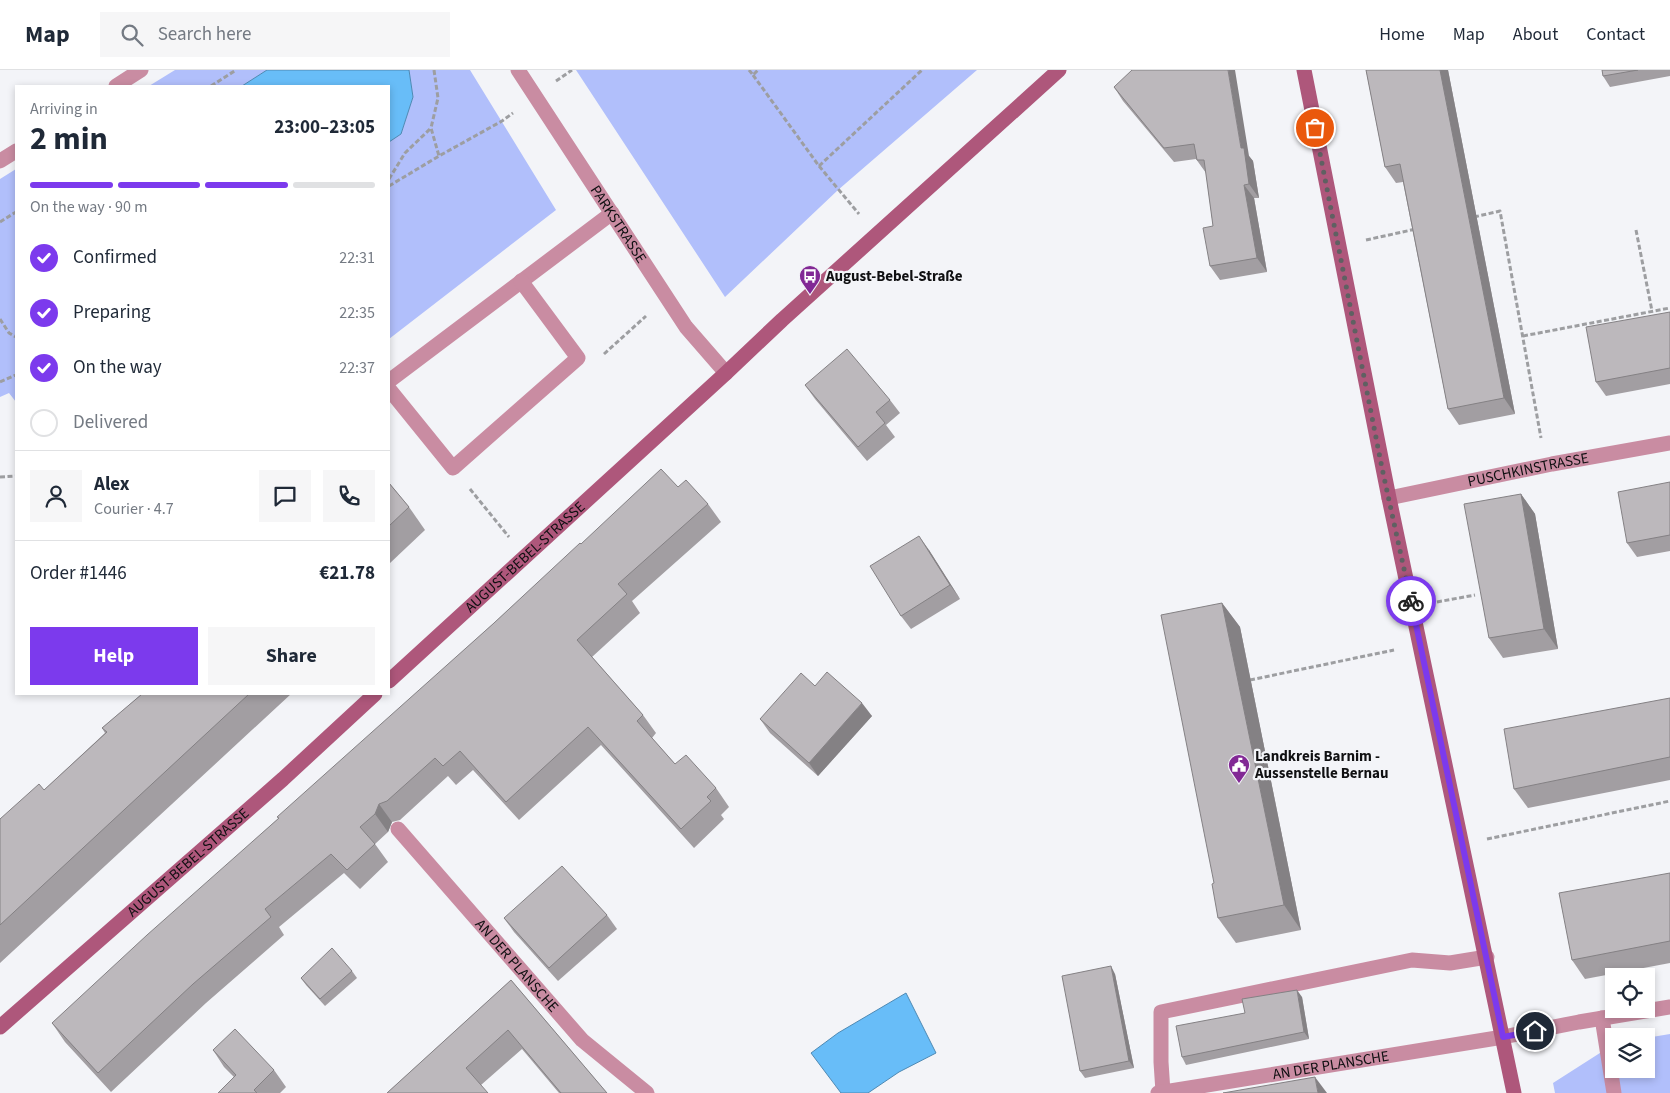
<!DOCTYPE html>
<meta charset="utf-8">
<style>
body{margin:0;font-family:"Source Sans 3",sans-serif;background:#f6f6f7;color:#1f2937;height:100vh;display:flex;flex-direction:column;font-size:19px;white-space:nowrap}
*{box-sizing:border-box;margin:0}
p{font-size:16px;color:#747a83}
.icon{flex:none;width:28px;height:28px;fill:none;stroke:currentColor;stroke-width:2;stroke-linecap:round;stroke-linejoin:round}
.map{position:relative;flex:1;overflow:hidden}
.side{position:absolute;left:15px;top:15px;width:375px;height:610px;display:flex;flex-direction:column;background:#fff;border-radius:0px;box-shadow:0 2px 8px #0003}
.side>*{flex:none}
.tools{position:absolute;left:1605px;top:898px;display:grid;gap:10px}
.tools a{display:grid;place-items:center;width:50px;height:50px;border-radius:0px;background:#fff;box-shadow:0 2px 8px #0003;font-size:25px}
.pin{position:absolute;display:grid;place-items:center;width:42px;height:42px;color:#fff;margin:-21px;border:2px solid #fff;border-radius:50%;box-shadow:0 1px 5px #0007}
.courier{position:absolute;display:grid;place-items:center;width:50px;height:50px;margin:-25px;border:4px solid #7c3aed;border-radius:50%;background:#fff;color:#222;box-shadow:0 1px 6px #0007}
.overview em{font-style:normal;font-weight:700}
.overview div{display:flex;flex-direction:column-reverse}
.overview{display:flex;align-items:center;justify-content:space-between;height:85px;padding:0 15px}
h1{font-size:32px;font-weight:700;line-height:38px}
.bar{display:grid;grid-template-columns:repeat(4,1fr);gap:8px 5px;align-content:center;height:60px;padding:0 15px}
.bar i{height:6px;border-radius:4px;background:#e0e1e3}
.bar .on{background:#7c3aed}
.bar p{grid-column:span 4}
.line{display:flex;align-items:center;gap:12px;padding:0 15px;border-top:1px solid #e0e1e3}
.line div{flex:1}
.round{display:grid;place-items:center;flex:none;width:52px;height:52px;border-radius:0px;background:#f6f6f7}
ol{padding:0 15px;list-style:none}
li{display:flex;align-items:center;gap:15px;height:55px}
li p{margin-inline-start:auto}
li .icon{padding:5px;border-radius:50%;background:#7c3aed;color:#fff;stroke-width:4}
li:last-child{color:#747a83}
li i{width:28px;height:28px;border:2px solid #e0e1e3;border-radius:50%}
.primary-button{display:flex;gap:10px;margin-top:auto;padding:10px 15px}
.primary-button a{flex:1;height:58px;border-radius:0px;background:#7c3aed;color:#fff;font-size:20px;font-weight:700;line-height:58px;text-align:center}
.primary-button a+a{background:#f6f6f7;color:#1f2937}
header{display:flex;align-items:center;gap:30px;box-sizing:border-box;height:70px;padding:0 25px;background:#fff;border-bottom:1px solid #e0e1e3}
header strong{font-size:24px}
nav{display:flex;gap:28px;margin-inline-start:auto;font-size:18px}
.search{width:350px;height:45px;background:#f6f6f7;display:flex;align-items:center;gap:12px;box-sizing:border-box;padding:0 18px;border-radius:0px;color:#747a83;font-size:19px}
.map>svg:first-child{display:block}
.green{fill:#b1bffb}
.water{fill:#68bdf8;stroke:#4e89b3}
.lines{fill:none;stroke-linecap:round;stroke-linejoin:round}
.path{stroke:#9d9ea1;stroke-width:3;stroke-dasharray:5 2.5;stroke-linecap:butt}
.lane{stroke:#c98ca2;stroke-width:15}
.street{stroke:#c98ca2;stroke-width:15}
.secondary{stroke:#ae577b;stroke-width:15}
.wall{fill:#a29ea2}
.shaded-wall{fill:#848184}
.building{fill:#bcb8bc;stroke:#848184}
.done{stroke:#5f6062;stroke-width:5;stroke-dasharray:0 9}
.route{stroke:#7c3aed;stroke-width:6}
.labels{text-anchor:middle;stroke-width:4.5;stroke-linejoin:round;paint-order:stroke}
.street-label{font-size:15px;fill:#101012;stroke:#f3f4f8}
.poi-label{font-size:15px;font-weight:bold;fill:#101012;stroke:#f3f4f8;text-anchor:start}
</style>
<header>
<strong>Map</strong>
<div class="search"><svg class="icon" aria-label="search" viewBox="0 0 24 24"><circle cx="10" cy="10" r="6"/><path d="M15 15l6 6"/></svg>Search here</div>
<nav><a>Home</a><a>Map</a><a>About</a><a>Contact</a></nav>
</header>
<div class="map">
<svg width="1670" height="1023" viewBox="0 0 1670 1023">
<rect width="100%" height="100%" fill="#f3f4f8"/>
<g class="green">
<path d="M175,0H267L242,16H149Z"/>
<path d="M409,0H470L556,140L389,269V72L401,64L413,27Z"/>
<path d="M576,0H977L838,120L725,227Z"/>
<path d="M16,99V332L9,323L0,327V109Z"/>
<path d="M1670,964V1023H1555L1553,1013L1614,974V999H1646V968Z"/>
</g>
<g class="water">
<path d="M267,0H409L413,27L401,64L389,72V16H242Z"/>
<path d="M906,923L936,983L899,1002L868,1023H841L811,983L838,963Z"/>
</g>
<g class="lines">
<g class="path">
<path d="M434,0L438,28L431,58L439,86"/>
<path d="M749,0L753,5L758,0"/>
<path d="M753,5L819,96L859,144"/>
<path d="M556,11L572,0"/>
<path d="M211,16L236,0"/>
<path d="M819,96L922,0"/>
<path d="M389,109L405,83L431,58"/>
<path d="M389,116L439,86L502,51L513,43"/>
<path d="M1474,147L1500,141L1541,368"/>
<path d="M0,152L16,142"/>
<path d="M1636,160L1652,241"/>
<path d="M1366,170L1416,159"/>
<path d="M0,249L9,263L16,267"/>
<path d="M1523,266L1670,238"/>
<path d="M604,284L646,246"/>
<path d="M0,312L16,305"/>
<path d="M0,407L16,406"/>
<path d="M470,419L509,467"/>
<path d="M1437,532L1475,525"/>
<path d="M1250,610L1394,580"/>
<path d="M1487,769L1670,731"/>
</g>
<g class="lane">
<path d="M116,16L141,0"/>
<path d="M0,91L16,81"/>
<path d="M389,311L612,143"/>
<path d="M389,319L453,398L578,288L521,211"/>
<path d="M1602,948L1614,1023"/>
<path d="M1163,1022L1161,992V942L1412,890L1450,893L1487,887"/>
</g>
<g class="street">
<path id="s1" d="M518,0L686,257L726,303"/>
<path id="s2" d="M1389,428L1552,394L1670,373"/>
<path id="s3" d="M398,759L582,970L647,1023"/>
<path id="s4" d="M1158,1023L1503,967L1579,952L1670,937"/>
</g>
<g class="secondary">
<path d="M1304,0L1389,428L1514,1023"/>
<path id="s5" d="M389,611L726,303L782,250L1059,0"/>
<path id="s6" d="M0,957L283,709L375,624"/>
</g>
</g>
<g class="wall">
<path d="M1366,0H1448L1515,344L1459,355L1448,339L1403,112L1396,113L1385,97Z"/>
<path d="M1602,0H1670V6L1610,17L1603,6Z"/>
<path d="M1114,17L1249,86L1253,91L1259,128H1254L1267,202L1220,210L1210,196L1213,156L1206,103L1196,89L1174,92L1123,31Z"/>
<path d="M1670,242V314L1606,326L1596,312Z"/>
<path d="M805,315L890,330L900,343L886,355L895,367L867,391L815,329Z"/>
<path d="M1670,412V481L1637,487L1627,473Z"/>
<path d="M389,413L409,437L425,460L389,494Z"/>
<path d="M678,417L708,434L721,452L632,531L640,543L592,587L643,645L656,663L652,668L675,694L716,718L729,737L721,745L724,749L694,778L601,675L519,750L473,700L456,715L448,706L400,750L392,752L388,762L375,774L388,792L360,819L344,803L279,857L284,865L206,933L111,1022L65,972L52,953L279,748L581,474Z"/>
<path d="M1521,424L1535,444L1558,579L1503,588L1489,568Z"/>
<path d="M929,480L960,529L911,559L901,546Z"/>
<path d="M1222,533L1240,557L1301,860L1236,873L1218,848L1214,813Z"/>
<path d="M815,616L872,646L818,706L770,663L760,649Z"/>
<path d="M142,624H291L0,893V749L44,720L105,663L102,658Z"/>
<path d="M1670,628V710L1528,738L1514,719Z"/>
<path d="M1670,803V893L1585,909L1572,890Z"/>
<path d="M607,845L617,859L558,911L514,862L504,848Z"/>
<path d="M352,901L357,908L325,936L306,915L301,908Z"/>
<path d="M1115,904L1134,998L1085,1008L1080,1001Z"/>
<path d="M511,910L607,1023H559L522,979L481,1015L387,1023Z"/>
<path d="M1302,927L1309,969L1186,995L1182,987L1245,943Z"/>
<path d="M213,980L274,1000L286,1017L280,1023H218L234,1007L224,997Z"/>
</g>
<g class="shaded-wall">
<path d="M1228,0H1235L1249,86L1253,91L1259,128L1249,114L1241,78Z"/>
<path d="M1440,0H1448L1515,344L1504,328Z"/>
<path d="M1244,115L1254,128L1267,202L1257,188Z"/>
<path d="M1521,424L1535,444L1558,579L1544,559Z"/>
<path d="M919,466L929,480L960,529L950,515Z"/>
<path d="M1222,533L1240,557L1301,860L1284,835Z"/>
<path d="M862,633L872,646L818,706L809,693Z"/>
<path d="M379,734L392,752L388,762L375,744Z"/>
<path d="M1111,896L1115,904L1134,998L1129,991Z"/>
<path d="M1297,920L1302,927L1309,969L1304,962Z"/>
<path d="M1315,1007L1327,1023H1318Z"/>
</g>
<g class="building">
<path d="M1132,0H1228L1241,78H1244L1249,114L1244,115L1257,188L1210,196L1203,158L1213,156L1204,90H1197L1194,74L1164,78L1114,17Z"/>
<path d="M1366,0H1440L1504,328L1448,339L1400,94L1385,97Z"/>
<path d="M1602,0H1638L1603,6Z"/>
<path d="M1670,242V298L1596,312L1586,257Z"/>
<path d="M847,279L890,330L876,342L885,353L858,377L805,315Z"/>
<path d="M661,399L678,417L686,410L708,434L618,514L627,524L577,570L643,645L637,651L675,694L686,685L716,718L707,727L711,731L681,759L588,657L506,732L460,681L443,696L435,688L387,731L379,734L375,744L360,757L375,774L347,800L331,784L265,839L271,847L193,914L98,1003L52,953L147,865L279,748L277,747L494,553L580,473L581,474Z"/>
<path d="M1670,412V465L1627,473L1618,422Z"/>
<path d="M389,413L409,437L389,456Z"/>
<path d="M1521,424L1544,559L1489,568L1464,434Z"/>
<path d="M919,466L950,515L901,546L870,496Z"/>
<path d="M1222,533L1284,835L1218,848L1212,814L1214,813L1161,545Z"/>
<path d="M827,602L862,633L809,693L760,649L801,603L815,616Z"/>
<path d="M142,624H249L0,855V749L39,714L44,720L107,662L102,658Z"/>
<path d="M1670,628V687L1514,719L1504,659Z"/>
<path d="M562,796L607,845L549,898L504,848Z"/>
<path d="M1670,803V871L1572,890L1559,823Z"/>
<path d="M332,878L352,901L320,929L301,908Z"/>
<path d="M1111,896L1129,991L1080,1001L1062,906Z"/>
<path d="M511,910L607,1023H561L508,960L466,998L488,1023H387Z"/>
<path d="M1297,920L1304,962L1182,987L1176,956L1245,943L1242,929Z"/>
<path d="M235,959L274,1000L254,1020L257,1023H218L236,1005L213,980Z"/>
<path d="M1315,1007L1318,1023H1223Z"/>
</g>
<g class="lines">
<path class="done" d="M1315,58L1382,398L1411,531"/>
<path class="route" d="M1411,531L1503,967L1535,961"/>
</g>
<defs>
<g id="bus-pin" transform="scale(1.125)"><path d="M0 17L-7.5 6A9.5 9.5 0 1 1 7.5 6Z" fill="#822895" stroke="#f3f4f8"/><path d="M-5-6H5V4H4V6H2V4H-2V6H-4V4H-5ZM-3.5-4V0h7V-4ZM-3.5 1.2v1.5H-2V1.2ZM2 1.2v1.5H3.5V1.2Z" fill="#fff"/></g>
<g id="civic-pin" transform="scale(1.125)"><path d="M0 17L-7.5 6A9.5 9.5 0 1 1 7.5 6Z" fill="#822895" stroke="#f3f4f8"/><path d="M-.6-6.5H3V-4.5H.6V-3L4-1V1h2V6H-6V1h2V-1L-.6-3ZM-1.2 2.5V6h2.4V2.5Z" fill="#fff"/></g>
</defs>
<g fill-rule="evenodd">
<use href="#bus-pin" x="810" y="206"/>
<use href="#civic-pin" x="1239" y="695"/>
</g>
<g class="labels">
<g class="street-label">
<text dy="5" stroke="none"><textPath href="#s1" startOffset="184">PARKSTRASSE</textPath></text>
<text dy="5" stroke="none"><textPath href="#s2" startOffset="142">PUSCHKINSTRASSE</textPath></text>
<text dy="5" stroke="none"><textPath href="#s5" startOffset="184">AUGUST-BEBEL-STRASSE</textPath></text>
<text dy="5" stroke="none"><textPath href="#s6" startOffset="250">AUGUST-BEBEL-STRASSE</textPath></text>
<text dy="5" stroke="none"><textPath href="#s3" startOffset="181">AN DER PLANSCHE</textPath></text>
<text dy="5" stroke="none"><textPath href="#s4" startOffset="175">AN DER PLANSCHE</textPath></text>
</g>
<g class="poi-label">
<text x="826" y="211">August-Bebel-Straße</text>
<text x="1255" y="691">Landkreis Barnim -<tspan x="1255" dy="17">Aussenstelle Bernau</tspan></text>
</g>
</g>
</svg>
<div class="tools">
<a><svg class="icon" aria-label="locate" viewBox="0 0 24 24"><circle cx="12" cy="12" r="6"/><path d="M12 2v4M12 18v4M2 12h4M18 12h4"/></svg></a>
<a><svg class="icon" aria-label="layers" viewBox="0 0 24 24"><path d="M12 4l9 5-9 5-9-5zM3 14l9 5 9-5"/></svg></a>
</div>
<div class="pin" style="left:1315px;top:58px;background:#ea580c"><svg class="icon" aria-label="bag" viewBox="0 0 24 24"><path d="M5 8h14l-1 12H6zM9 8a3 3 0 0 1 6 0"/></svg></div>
<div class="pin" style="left:1535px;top:961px;background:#1f2937"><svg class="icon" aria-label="home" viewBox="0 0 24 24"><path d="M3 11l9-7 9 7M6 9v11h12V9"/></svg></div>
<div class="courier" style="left:1411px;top:531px"><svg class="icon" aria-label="bike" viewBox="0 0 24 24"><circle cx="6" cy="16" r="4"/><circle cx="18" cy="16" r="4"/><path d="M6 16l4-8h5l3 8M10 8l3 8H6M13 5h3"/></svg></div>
<section class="side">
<div class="overview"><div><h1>2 min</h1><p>Arriving in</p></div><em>23:00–23:05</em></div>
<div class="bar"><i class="on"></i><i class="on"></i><i class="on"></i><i></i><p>On the way · 90 m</p></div>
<ol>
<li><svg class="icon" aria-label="check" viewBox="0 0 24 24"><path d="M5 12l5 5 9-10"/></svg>Confirmed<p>22:31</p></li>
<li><svg class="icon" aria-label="check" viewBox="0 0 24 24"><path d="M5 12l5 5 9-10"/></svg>Preparing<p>22:35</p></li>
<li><svg class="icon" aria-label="check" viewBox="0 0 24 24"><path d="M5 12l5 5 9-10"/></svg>On the way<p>22:37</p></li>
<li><i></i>Delivered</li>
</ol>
<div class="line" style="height:90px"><a class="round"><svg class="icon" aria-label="person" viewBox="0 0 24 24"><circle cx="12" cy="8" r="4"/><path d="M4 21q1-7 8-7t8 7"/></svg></a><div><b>Alex</b><p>Courier · 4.7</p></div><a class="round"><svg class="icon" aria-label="chat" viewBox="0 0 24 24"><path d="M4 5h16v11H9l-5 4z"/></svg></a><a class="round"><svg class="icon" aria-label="phone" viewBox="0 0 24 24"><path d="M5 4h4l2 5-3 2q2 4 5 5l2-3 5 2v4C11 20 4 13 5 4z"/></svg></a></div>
<div class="line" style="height:65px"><div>Order #1446</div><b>€21.78</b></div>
<div class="primary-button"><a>Help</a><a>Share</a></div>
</section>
</div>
